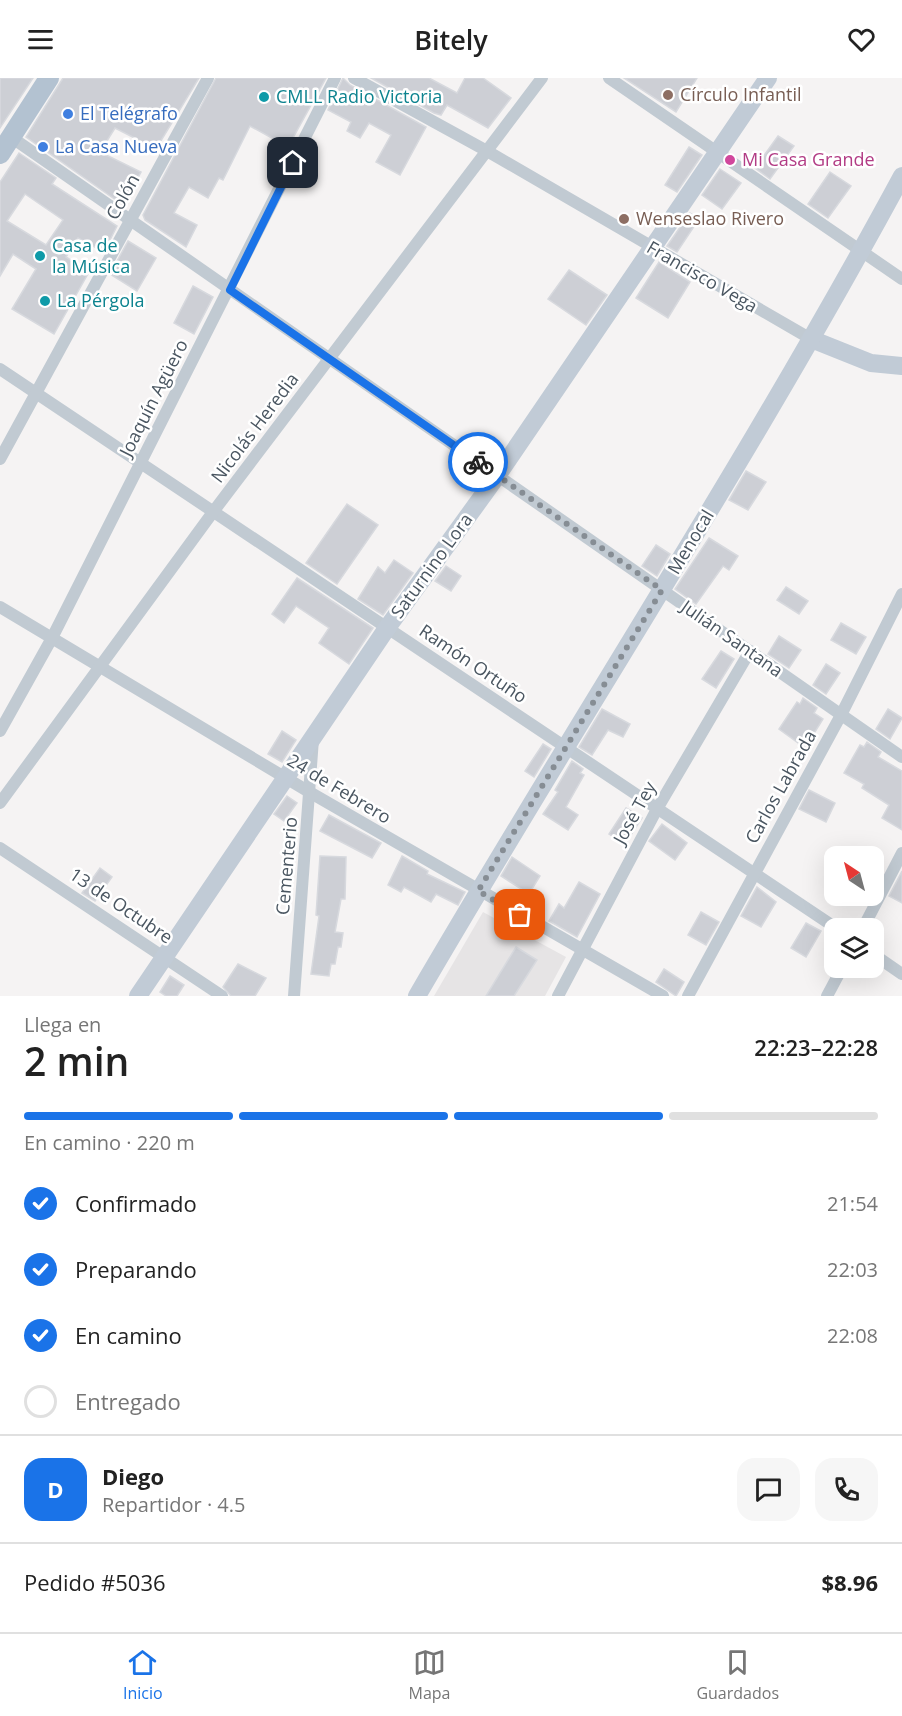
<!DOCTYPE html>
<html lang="es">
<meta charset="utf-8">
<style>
body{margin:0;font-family:"Open Sans",sans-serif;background:#f6f6f6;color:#222;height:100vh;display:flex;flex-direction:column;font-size:22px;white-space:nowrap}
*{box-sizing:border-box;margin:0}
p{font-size:20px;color:#767676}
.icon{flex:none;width:33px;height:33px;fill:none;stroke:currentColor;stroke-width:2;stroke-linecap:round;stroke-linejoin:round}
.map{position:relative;height:918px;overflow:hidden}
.drawer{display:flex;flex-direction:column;background:#fff;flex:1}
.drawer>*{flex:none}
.needle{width:39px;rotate:324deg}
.fabs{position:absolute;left:824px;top:768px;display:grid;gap:12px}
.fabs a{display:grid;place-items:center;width:60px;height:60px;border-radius:12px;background:#fff;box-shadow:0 6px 24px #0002;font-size:30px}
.pin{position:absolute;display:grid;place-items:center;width:51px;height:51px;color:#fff;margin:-26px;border-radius:12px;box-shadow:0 3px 9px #0006}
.courier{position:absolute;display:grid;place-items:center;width:60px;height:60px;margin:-30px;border:4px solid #1a73e8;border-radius:50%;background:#fff;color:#222;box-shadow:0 2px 8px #0007}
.overview em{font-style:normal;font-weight:600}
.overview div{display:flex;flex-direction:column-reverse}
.overview{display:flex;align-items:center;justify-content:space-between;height:102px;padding:0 24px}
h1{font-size:39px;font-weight:600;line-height:45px}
.bar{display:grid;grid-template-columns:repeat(4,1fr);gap:9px 6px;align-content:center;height:72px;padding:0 24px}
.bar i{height:8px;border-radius:4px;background:#e0e0e0}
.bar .current{background:#1a73e8}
.bar p{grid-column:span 4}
.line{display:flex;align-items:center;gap:15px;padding:0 24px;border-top:2px solid #e0e0e0}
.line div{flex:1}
.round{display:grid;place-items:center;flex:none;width:63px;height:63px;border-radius:18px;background:#f6f6f6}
ol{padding:0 24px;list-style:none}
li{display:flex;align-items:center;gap:18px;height:66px}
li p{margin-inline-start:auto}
li .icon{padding:6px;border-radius:50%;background:#1a73e8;color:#fff;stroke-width:4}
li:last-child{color:#767676}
li i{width:33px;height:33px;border:3px solid #e0e0e0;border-radius:50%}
header{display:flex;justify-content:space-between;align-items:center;height:78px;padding:0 24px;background:#fff;font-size:27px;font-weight:600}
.menu{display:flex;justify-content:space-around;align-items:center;height:84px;border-top:2px solid #e0e0e0;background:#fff;font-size:16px;color:#767676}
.menu a{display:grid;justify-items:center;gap:3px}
.menu .current{color:#1a73e8}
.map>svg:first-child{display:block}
.education{fill:#e6e4e5}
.building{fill:#cdcfd5;stroke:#d7d9de;stroke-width:1.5;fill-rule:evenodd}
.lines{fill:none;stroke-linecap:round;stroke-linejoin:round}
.street{stroke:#c1cad2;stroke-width:12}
.secondary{stroke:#c1cbd6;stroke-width:18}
.primary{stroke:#b3c2d1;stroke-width:20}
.done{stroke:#868d94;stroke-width:6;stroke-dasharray:0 10.8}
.route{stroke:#1a73e8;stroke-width:8}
.education-dot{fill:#8d6e63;stroke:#fff;stroke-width:2}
.culture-dot{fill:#0f9aa8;stroke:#fff;stroke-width:2}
.shop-dot{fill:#3f7fe0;stroke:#fff;stroke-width:2}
.hotel-dot{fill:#d1479c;stroke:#fff;stroke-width:2}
.labels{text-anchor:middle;stroke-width:5;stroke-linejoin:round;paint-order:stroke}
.education-label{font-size:18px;fill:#785e54;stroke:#fff;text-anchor:start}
.culture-label{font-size:18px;fill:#0d838f;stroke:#fff;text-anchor:start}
.shop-label{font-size:18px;fill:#366cbe;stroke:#fff;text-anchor:start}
.hotel-label{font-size:18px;fill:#b23c85;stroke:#fff;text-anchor:start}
.street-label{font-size:18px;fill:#4a5661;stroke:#fff}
</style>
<header><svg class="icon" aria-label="menu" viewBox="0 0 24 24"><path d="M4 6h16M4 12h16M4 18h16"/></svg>Bitely<svg class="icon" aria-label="heart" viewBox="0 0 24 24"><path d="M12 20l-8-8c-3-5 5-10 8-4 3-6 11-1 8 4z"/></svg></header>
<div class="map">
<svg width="902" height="918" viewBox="0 0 902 918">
<rect width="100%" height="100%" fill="#f5f3f3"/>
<path class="education" d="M483,834L566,879L545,918H434Z"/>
<g class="building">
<path d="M0,0H33L0,50Z"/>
<path d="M63,0H199L156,71L115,50L100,74L141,94L123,127L26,59Z"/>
<path d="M216,0H326L288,69L250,48L223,102L219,100L208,120L189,109L174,135L197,147L186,169L145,142L143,137Z"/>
<path d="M343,0L350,7L426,49L400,97L376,84L391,57L369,45L360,60L347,53L351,44L328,32Z"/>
<path d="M371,0H429L457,15L465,0H483L511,20L488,50L447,27L441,37L434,35Z"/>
<path d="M624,0H697L676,34Z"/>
<path d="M778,58L794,68L770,101L755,90Z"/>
<path d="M689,69L702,77L677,114L665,107Z"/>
<path d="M19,75L56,100L52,106L117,148L104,174L78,160L66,179L89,194L54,256L12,231L36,191L13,176L0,198V104ZM25,116L63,142L46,167L7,143Z"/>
<path d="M720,91L741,105L722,131L702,117Z"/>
<path d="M830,94L851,108L828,140L808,126Z"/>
<path d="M690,135L699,141L677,174L667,168Z"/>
<path d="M128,163L156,180L137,213L110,196Z"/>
<path d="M659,184L690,204L668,240L636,220Z"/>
<path d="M569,192L607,217L586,247L548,221Z"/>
<path d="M193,208L213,219L194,256L174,245Z"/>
<path d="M746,393L766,404L748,432L729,422Z"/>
<path d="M347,426L378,447L337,506L306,485Z"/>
<path d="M709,460L738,478L729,492L723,488L696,526L675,511Z"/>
<path d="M656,467L670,476L657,498L642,488Z"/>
<path d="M394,482L413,495L383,537L358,521L378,489L385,495Z"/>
<path d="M446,488L461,498L451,513L435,503Z"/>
<path d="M297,500L373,550L349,586L319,565L329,550L296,528L284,545L272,536Z"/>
<path d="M786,509L808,523L799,536L777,522Z"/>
<path d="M841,545L866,559L856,576L831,562Z"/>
<path d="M779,558L801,572L789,590L768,576Z"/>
<path d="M721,573L734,581L716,610L702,601Z"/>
<path d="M826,586L840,595L826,616L813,607Z"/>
<path d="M803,620L817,630L814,635L823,641L805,670L779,651L797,624L800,626Z"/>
<path d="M602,631L630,646L623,659L608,652L592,677L579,669Z"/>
<path d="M888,631L902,640L890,661L876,651Z"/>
<path d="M282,653L296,662L282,684L268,676Z"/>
<path d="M867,664L881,674L878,679L902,693V752L882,740L889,727L862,710L864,706L844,695L860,667L864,669Z"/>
<path d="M543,666L551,671L534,699L525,693Z"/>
<path d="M572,683L583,691L580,695L584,697L566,729L578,737L568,752L543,736L558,714L555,712Z"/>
<path d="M809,712L835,725L826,744L799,731Z"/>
<path d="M287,718L297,725L284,743L274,736Z"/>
<path d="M626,730L642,740L625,766L609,756Z"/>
<path d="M329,737L381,765L372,780L320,753Z"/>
<path d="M662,746L687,765L675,782L649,763Z"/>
<path d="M320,778L346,779L345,821H341L335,854L343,855L341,869H338L335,886H331L329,898L311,896L319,838L316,837Z"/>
<path d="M402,778L428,793L427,796L465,814L458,827L436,816L431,824L404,809L401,814L388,807Z"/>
<path d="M512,779L540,798L529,816L501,798Z"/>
<path d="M100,790L112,799L95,823L82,815Z"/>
<path d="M902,793V825L889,818Z"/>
<path d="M579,804L600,816L577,859L549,843L559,826L564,830Z"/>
<path d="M757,809L776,824L761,849L741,838Z"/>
<path d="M701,834L719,844L706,867L688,857Z"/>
<path d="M806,845L821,853L806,879L791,870Z"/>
<path d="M516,869L537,882L514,918H486Z"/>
<path d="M238,886L266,900L255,918H231L223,909Z"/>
<path d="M664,891L684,904L676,918L656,904Z"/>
<path d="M170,898L184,907L177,918H166L160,914Z"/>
</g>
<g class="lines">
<g class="street">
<path d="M354,0L487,73L811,261"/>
<path d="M609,0L902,201"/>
<path d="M11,59L902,679"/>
<path d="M0,291L836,850"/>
<path d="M0,381L208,0"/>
<path d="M0,529L311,715L663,918"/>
<path d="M0,653L52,560L335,0"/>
<path d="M0,725L213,434L542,0"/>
<path d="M0,770L222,918"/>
<path d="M863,850L902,775"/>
<path d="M873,876L902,896"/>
<path d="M294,918L313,661"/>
<path d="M558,918L657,731L750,573"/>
<path d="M688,918L841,637L902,516"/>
<path d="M827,918L842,890"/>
</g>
<g class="secondary">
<path d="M811,261L871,285L902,288"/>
<path d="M138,918L387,550L497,398L768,0"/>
<path d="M417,918C577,643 751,378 902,98"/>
</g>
<path class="primary" d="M0,76L49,0"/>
</g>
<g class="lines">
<path class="done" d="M478,384L662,512L478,813L520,837"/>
<path class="route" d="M293,85L230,212L478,384"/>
</g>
<g class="education-dot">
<circle cx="668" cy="17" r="6"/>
<circle cx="624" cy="141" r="6"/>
</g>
<g class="culture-dot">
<circle cx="264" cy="19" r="6"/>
<circle cx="40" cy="178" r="6"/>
<circle cx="45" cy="223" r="6"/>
</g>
<g class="shop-dot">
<circle cx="68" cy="36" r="6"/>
<circle cx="43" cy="69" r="6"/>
</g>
<circle class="hotel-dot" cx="730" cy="82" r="6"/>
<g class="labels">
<g class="education-label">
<text x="680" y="23">Círculo Infantil</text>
<text x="636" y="147">Wenseslao Rivero</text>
</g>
<g class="culture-label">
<text x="276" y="25">CMLL Radio Victoria</text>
<text x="52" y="174">Casa de<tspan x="52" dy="21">la Música</tspan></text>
<text x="57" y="229">La Pérgola</text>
</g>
<g class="shop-label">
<text x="80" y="42">El Telégrafo</text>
<text x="55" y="75">La Casa Nueva</text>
</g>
<g class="hotel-label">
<text x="742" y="88">Mi Casa Grande</text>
</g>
<g class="street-label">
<text transform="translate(123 119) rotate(-61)" y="6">Colón</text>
<text transform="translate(702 199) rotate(30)" y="6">Francisco Vega</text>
<text transform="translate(154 320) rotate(-63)" y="6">Joaquín Agüero</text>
<text transform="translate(255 350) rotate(-53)" y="6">Nicolás Heredia</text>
<text transform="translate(691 464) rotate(-59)" y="6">Menocal</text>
<text transform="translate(432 488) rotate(-54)" y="6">Saturnino Lora</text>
<text transform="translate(732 561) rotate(35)" y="6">Julián Santana</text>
<text transform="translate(473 586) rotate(34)" y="6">Ramón Ortuño</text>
<text transform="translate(781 709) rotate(-61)" y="6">Carlos Labrada</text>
<text transform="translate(339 711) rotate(31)" y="6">24 de Febrero</text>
<text transform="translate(635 735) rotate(-61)" y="6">José Tey</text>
<text transform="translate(287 788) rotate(-85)" y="6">Cementerio</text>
<text transform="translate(121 828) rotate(34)" y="6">13 de Octubre</text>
</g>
</g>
</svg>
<div class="fabs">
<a><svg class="needle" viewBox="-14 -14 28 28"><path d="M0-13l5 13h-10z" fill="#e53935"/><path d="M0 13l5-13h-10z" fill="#767676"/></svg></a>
<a><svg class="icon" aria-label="layers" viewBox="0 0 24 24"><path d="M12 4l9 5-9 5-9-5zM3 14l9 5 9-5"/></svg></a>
</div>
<div class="pin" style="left:520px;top:837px;background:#ea580c"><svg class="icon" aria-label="bag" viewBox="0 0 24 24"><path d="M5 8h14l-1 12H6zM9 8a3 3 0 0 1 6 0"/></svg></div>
<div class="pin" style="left:293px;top:85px;background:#1f2937"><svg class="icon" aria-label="home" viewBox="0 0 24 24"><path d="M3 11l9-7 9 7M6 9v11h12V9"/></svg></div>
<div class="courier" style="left:478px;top:384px"><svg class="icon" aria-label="bike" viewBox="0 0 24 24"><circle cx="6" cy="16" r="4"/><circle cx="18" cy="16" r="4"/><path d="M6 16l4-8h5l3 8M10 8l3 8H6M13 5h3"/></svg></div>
</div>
<section class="drawer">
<div class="overview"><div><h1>2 min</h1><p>Llega en</p></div><em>22:23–22:28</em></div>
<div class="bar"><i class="current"></i><i class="current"></i><i class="current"></i><i></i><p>En camino · 220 m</p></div>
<ol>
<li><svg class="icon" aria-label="check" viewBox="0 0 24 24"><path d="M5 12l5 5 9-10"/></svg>Confirmado<p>21:54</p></li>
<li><svg class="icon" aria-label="check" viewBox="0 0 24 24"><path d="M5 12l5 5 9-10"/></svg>Preparando<p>22:03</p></li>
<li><svg class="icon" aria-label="check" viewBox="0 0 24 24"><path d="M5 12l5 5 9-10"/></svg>En camino<p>22:08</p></li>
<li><i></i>Entregado</li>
</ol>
<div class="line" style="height:108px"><b class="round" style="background:#1a73e8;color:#fff">D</b><div><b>Diego</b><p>Repartidor · 4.5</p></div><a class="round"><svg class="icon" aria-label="chat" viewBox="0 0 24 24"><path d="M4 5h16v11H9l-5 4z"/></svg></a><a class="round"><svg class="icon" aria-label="phone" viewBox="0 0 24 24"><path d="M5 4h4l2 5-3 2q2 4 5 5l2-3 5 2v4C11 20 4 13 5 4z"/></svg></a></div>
<div class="line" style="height:78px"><div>Pedido #5036</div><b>$8.96</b></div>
</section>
<nav class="menu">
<a class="current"><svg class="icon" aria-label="home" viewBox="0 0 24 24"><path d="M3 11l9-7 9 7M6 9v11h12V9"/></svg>Inicio</a>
<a><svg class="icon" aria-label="map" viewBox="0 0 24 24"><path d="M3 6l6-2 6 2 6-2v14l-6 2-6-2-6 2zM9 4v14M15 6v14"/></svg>Mapa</a>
<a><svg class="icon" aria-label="saved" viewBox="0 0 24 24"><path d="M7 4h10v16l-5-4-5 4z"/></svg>Guardados</a>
</nav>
